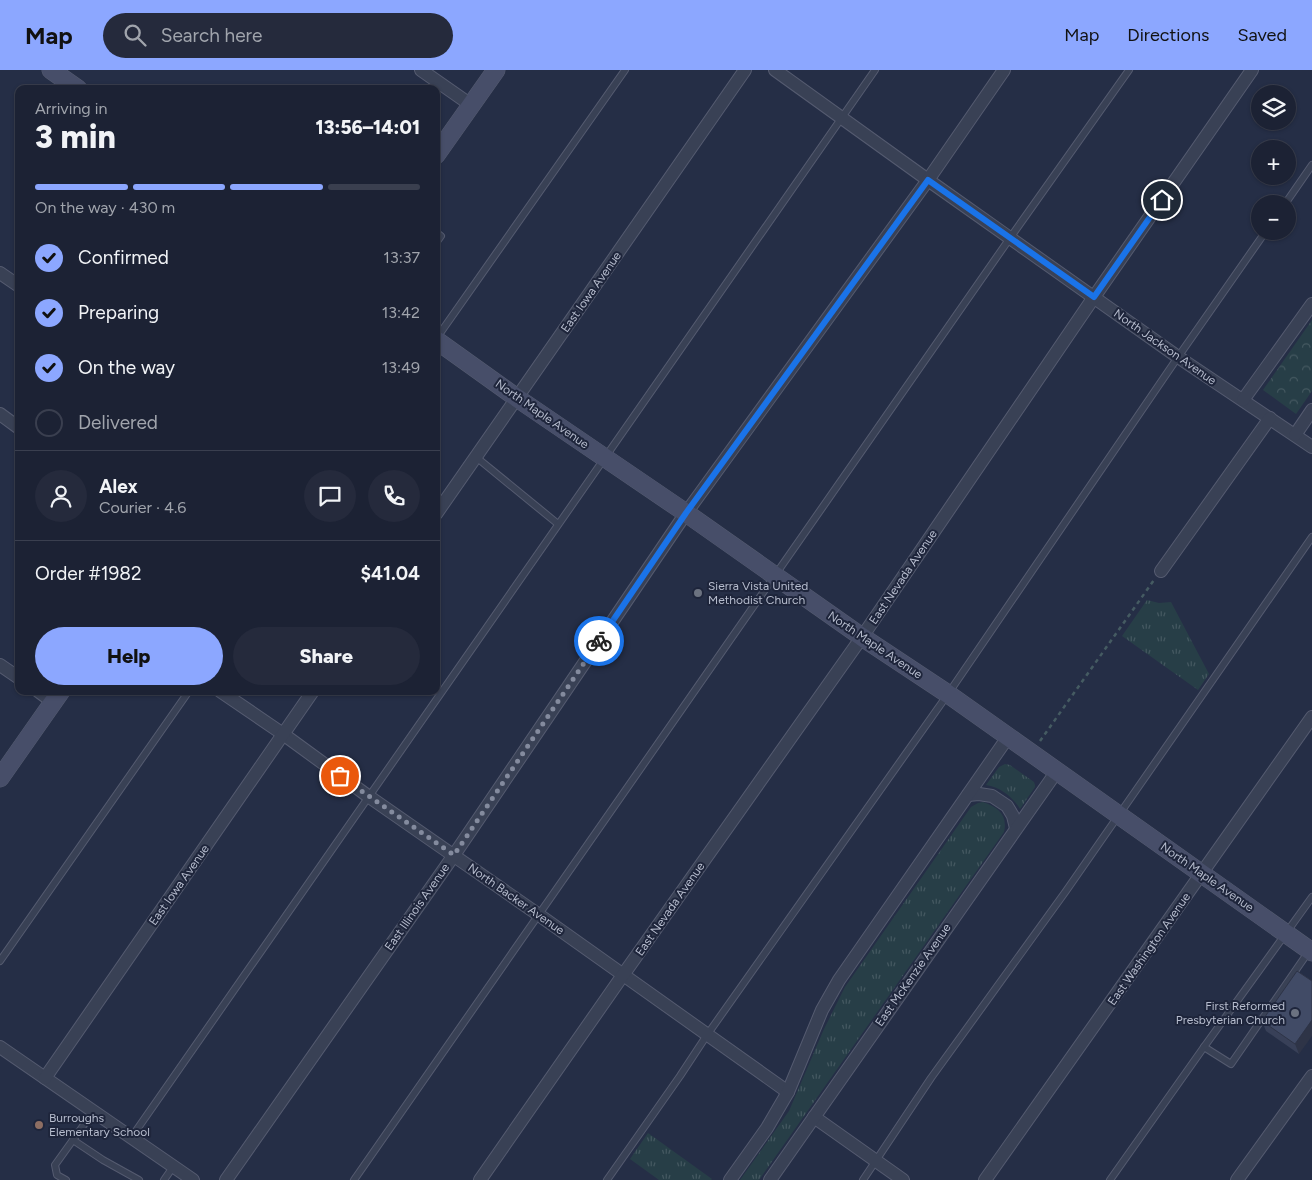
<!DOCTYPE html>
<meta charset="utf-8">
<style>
body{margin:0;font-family:Figtree,sans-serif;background:#252a3c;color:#f1f3f6;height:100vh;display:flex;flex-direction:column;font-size:19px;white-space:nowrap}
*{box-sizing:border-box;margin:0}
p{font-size:16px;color:#a0a4ac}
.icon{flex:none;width:28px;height:28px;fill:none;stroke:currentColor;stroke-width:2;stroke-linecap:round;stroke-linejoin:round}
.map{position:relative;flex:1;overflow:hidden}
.panel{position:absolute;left:15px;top:15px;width:425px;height:610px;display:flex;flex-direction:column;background:#1c2234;border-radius:10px;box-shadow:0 1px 4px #0004,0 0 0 1px #3a3f4f}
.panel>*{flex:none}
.buttons{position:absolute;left:1251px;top:15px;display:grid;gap:10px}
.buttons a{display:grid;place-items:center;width:45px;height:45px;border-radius:50%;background:#1c2234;box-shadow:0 1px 4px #0004,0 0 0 1px #3a3f4f;font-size:25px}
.pin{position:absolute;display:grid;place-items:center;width:42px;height:42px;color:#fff;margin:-21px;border:2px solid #fff;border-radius:50%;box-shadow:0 1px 5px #0007}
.courier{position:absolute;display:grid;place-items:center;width:50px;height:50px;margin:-25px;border:4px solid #1a73e8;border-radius:50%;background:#fff;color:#222;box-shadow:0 1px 6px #0007}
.headline em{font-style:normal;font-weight:800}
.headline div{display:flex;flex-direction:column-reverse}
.headline{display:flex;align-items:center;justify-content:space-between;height:85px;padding:0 20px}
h1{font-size:32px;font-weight:800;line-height:38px}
.bar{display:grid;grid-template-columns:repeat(4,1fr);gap:8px 5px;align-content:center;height:60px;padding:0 20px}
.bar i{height:6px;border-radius:4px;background:#3a3f4f}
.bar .active{background:#8ca7ff}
.bar p{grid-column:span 4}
.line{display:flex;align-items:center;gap:12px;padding:0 20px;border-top:1px solid #3a3f4f}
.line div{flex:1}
.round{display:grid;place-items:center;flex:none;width:52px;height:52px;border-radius:26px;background:#252a3c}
ol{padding:0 20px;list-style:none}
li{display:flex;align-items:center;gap:15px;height:55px}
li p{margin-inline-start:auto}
li .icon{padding:5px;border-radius:50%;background:#8ca7ff;color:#111;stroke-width:4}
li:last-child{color:#a0a4ac}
li i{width:28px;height:28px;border:2px solid #3a3f4f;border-radius:50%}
.button{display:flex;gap:10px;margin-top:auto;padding:10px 20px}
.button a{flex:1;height:58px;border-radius:30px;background:#8ca7ff;color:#111;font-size:20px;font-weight:800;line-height:58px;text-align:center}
.button a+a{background:#252a3c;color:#f1f3f6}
header{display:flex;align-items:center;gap:30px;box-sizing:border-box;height:70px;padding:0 25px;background:#8ca7ff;color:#111}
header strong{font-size:24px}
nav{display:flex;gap:28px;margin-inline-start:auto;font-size:18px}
.search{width:350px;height:45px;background:#252a3c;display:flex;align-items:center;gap:12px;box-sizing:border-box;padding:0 18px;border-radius:28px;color:#a0a4ac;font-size:19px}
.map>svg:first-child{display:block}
.grass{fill:url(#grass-tufts)}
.park{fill:url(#park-crowns)}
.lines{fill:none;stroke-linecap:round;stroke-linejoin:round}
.service-casing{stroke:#555b70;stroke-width:8}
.minor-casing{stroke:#555b70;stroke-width:14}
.secondary-casing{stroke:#555b70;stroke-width:19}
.path{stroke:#455b62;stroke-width:2.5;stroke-dasharray:4 4;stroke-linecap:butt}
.service{stroke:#394155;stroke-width:6}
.minor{stroke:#394155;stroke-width:12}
.secondary{stroke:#474e69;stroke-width:18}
.wall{fill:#384058}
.shaded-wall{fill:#2e3447}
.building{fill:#414b66;stroke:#2e3447}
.done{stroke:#848b9e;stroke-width:5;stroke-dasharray:0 9}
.route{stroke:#1a73e8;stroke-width:6}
.worship-dot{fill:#6b7280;stroke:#1e253b;stroke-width:2}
.education-dot{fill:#8d6e63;stroke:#1e253b;stroke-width:2}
.labels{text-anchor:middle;stroke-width:4;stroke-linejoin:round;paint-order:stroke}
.street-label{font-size:12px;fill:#b7bdce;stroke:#1e253b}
.poi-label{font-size:12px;fill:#b7bdce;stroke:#1e253b;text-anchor:start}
</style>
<header>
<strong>Map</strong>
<div class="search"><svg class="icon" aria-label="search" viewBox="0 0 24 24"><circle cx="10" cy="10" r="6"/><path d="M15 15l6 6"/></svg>Search here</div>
<nav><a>Map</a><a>Directions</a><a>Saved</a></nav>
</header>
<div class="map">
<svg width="1312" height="1110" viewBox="0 0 1312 1110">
<defs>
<pattern id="grass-tufts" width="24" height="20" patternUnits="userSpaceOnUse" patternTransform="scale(1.25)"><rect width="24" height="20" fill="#273e47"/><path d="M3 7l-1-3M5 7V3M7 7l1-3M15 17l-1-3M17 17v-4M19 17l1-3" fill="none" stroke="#445860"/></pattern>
<pattern id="park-crowns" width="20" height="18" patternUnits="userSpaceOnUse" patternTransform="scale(1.25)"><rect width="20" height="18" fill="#273e47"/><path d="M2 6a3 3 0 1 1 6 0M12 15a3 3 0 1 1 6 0" fill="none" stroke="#445860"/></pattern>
</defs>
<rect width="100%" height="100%" fill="#252e46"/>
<g class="grass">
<path d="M1147,530L1159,533L1171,532L1209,604L1198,620L1122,566Z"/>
<path d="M1005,694L1010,695L1034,712L1035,715V717L1020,739C1013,727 1000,717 986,715L999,697Z"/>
<path d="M983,732C998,737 1008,745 1004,762L759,1110H740L789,1041L824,959L845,917L971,737L978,733Z"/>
<path d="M648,1063L712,1109L711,1110H659L630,1089Z"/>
</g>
<path class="park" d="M1312,250V321L1296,344L1263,320Z"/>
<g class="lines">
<g class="service-casing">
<g id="service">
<path d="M1285,134L1312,95"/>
<path d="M436,162L441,166L436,173"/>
<path d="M436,269L625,0"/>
<path d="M476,387L558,454"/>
<path d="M0,891L189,621"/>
<path d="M1204,977L1231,994L1309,881"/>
<path d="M131,1068L875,0"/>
<path d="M73,1070L103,1090L139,1110"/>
<path d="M66,1110L57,1105L55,1095L93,1042"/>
<path d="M164,1110L173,1097"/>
<path d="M354,1110L1010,168L1129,0"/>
<path d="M607,1110L680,1006L707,965L948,624L1178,287L1266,161"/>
<path d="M863,1110L931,1008L1066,821L1312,467"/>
<path d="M1110,1110L1204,977L1312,827"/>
</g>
</g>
<g class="minor-casing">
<g id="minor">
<path d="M421,0L471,35"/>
<path d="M775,0L928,110L1178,287L1312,377"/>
<path d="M0,203L19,216"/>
<path d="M1243,330L1312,234"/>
<path d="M0,344L19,358"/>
<path d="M1295,365L1312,340"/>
<path d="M436,444L745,0"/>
<path d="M1161,501L1270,348"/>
<path d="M0,595L19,608"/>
<path d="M38,621L53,632"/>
<path d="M220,621L283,664L368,726L539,845L788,1022"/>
<path d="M968,725L979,724L992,726L1007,736L1013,746L1016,758"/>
<path d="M0,977L193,1110"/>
<path d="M45,1008L313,621"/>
<path d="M814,1047L903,1110"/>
<path d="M226,1110L454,785L686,443L928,110L1004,0"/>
<path d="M480,1110L623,905L862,567L1094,227L1252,0"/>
<path d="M730,1110L767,1058L788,1022L822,940L839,910L1008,667"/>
<path d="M770,1110L1057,701"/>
<path d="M985,1110L1312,647"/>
<path d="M1237,1110L1312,1006"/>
</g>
</g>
<g class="secondary-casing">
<g id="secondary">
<path d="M51,0L78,19"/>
<path d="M436,85L496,0"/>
<path d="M436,270L517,328L686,443L862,567L948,624L1312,882"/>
<path d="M0,708L61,621"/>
</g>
</g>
<path class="path" d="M1040,671L1154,510"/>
<use href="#service" class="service"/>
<use href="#minor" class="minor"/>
<use href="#secondary" class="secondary"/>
</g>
<path class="wall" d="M1297,901L1299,984L1266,961L1262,951Z"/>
<path class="shaded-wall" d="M1312,950V966L1299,984L1295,974Z"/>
<path class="building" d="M1297,901L1312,911V950L1295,974L1262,951Z"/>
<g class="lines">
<path class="done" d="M340,706L454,785L599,571"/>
<path class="route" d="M599,571L686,443L928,110L1094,227L1162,130"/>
</g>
<g class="worship-dot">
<circle cx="698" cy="523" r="5"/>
<circle cx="1295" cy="943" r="5"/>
</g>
<circle class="education-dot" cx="39" cy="1055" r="5"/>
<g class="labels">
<g class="street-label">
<text transform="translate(591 222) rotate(-55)" y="4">East Iowa Avenue</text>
<text transform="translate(1165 277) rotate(35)" y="4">North Jackson Avenue</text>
<text transform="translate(542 344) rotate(35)" y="4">North Maple Avenue</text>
<text transform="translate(903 507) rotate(-56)" y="4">East Nevada Avenue</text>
<text transform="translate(875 575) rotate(34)" y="4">North Maple Avenue</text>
<text transform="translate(1207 807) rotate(35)" y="4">North Maple Avenue</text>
<text transform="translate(179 815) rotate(-55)" y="4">East Iowa Avenue</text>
<text transform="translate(516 829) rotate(35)" y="4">North Backer Avenue</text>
<text transform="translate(417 837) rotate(-55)" y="4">East Illinois Avenue</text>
<text transform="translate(670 839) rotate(-55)" y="4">East Nevada Avenue</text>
<text transform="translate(1149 879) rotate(-55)" y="4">East Washington Avenue</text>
<text transform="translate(913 905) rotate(-55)" y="4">East McKenzie Avenue</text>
</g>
<g class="poi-label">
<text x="708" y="520">Sierra Vista United<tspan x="708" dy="14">Methodist Church</tspan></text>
<text x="1285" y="940" text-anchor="end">First Reformed<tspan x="1285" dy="14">Presbyterian Church</tspan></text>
<text x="49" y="1052">Burroughs<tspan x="49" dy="14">Elementary School</tspan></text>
</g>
</g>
</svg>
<div class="buttons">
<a><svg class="icon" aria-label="layers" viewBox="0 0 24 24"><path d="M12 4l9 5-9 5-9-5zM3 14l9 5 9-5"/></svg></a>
<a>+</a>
<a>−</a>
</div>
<div class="pin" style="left:340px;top:706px;background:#ea580c"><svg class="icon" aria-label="bag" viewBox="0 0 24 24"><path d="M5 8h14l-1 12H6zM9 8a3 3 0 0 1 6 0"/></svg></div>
<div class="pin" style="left:1162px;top:130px;background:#1f2937"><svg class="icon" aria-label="home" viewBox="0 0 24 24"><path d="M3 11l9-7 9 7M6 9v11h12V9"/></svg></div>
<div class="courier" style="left:599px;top:571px"><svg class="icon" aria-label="bike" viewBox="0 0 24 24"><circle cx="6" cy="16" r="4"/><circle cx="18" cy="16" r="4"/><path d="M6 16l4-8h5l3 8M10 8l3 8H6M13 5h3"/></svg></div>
<section class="panel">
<div class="headline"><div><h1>3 min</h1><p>Arriving in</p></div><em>13:56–14:01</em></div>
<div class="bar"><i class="active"></i><i class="active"></i><i class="active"></i><i></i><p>On the way · 430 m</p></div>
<ol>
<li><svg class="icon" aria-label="check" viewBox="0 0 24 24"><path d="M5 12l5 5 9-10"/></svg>Confirmed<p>13:37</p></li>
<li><svg class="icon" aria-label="check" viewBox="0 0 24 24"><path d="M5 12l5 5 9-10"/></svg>Preparing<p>13:42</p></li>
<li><svg class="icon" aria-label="check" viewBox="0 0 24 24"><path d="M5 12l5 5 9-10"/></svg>On the way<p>13:49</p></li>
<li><i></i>Delivered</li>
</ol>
<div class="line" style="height:90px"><a class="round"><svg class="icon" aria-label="person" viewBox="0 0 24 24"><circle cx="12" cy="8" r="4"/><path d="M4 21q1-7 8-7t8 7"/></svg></a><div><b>Alex</b><p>Courier · 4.6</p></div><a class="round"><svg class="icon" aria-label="chat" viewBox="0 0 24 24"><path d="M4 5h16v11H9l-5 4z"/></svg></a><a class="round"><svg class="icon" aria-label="phone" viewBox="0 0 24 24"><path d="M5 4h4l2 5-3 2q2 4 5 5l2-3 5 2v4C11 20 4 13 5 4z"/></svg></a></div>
<div class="line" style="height:65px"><div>Order #1982</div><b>$41.04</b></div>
<div class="button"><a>Help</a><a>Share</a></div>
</section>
</div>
